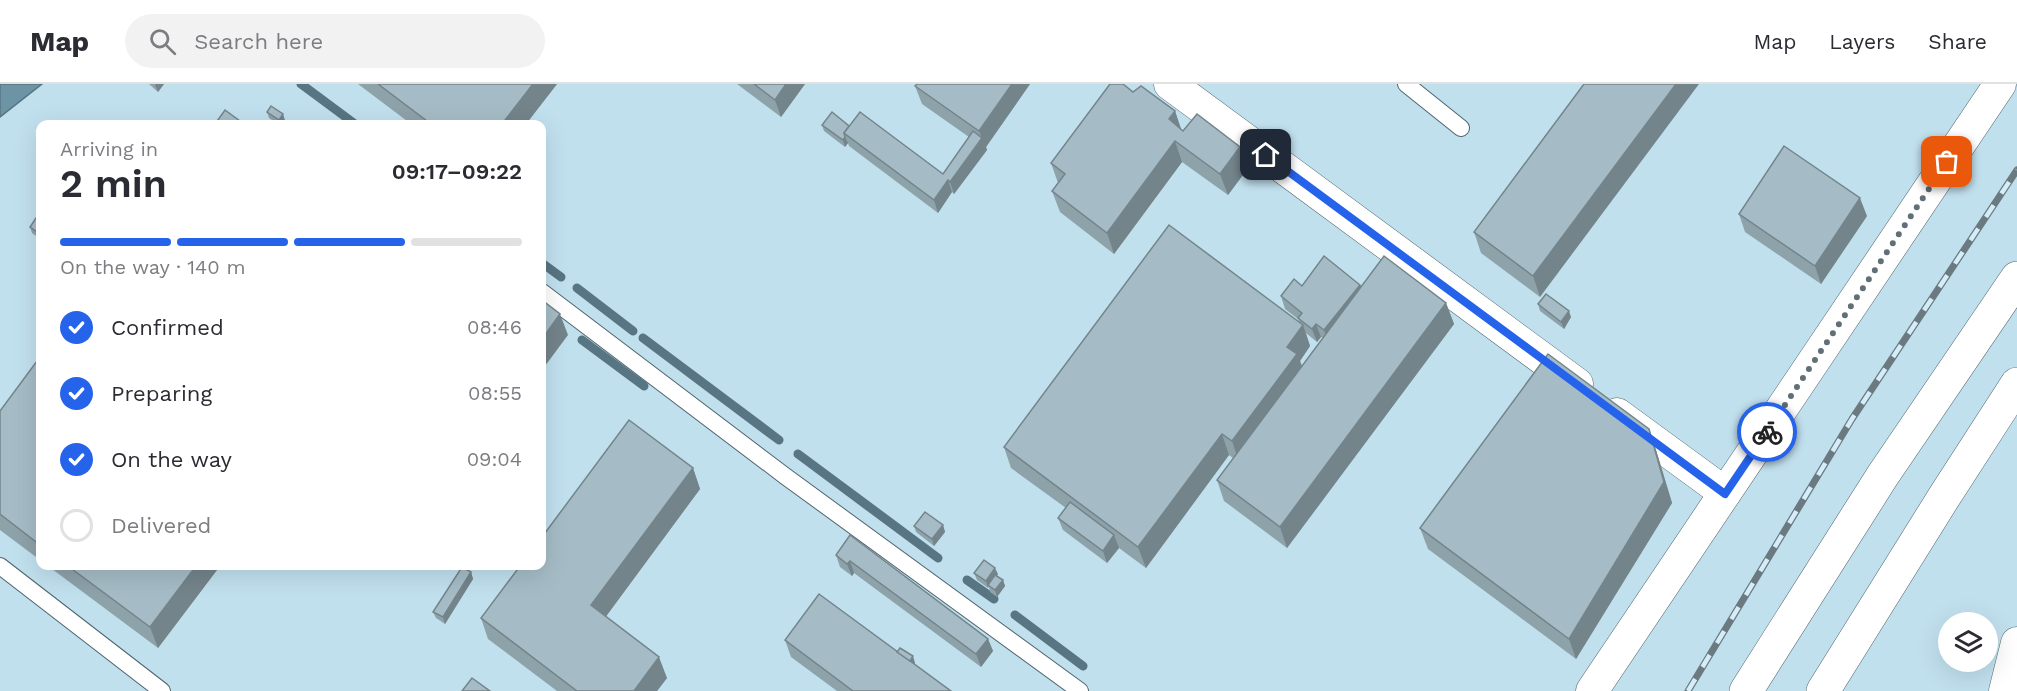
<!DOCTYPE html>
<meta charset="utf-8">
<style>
body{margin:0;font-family:"Work Sans",sans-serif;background:#f2f2f3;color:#2b2b33;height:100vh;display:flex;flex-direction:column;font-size:22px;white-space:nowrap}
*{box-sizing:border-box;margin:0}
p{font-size:20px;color:#7c7c81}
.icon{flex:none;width:33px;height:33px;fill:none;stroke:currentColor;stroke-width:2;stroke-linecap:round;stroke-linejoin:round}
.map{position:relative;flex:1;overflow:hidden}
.sheet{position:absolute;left:36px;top:36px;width:510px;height:450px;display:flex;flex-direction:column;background:#fff;border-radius:12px;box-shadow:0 6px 24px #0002}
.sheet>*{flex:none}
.tools{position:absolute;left:1938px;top:528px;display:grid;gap:12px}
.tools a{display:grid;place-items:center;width:60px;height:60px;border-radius:50%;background:#fff;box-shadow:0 6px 24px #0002;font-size:30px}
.pin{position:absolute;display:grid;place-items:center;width:51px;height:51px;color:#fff;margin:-26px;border-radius:12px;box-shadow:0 3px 9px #0006}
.courier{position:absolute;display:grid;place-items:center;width:60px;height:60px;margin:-30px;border:4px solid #2563eb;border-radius:50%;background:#fff;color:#222;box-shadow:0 2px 8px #0007}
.headline em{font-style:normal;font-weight:600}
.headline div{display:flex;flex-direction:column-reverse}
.headline{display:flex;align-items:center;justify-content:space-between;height:102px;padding:0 24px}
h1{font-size:39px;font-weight:600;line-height:45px}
.bar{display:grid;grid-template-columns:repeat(4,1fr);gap:9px 6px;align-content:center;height:72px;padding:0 24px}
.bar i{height:8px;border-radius:4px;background:#e1e1e2}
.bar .selected{background:#2563eb}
.bar p{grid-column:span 4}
ol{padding:0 24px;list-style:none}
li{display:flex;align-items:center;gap:18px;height:66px}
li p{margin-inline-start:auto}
li .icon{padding:6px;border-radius:50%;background:#2563eb;color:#fff;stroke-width:4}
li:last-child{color:#7c7c81}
li i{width:33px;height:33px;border:3px solid #e1e1e2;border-radius:50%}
header{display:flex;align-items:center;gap:36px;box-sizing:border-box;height:84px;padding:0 30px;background:#fff;border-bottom:2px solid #e1e1e2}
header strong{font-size:28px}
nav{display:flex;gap:33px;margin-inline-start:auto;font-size:21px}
.search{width:420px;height:54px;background:#f2f2f3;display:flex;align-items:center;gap:15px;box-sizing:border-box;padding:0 21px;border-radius:33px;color:#7c7c81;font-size:22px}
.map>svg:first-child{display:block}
.built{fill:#c1e0ee;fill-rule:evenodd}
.water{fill:#6d94a5;stroke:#577582;stroke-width:1.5}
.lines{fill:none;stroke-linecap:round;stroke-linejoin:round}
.stream{stroke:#577582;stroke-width:9}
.service-casing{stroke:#50656e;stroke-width:18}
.minor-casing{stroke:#50656e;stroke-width:33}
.trunk-casing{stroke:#50656e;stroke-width:34}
.service{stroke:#fff;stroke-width:16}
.minor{stroke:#fff;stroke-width:32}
.trunk{stroke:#fff;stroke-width:33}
.rail-casing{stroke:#6b7a81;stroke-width:7}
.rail{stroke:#d5edf8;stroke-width:4.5;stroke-dasharray:14;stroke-linecap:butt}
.wall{fill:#8ea2aa;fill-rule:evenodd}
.shaded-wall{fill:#74848b}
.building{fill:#a5bcc6;stroke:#74848b;stroke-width:1.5}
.done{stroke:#617076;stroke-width:6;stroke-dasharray:0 10.8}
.route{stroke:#2563eb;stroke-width:8}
</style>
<header>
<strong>Map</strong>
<div class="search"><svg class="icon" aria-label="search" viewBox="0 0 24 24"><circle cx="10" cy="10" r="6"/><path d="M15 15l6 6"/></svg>Search here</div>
<nav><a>Map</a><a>Layers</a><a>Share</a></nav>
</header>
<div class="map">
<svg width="2017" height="607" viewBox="0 0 2017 607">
<rect width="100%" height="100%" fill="#d5edf8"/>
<path class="built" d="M42,0H2017V607H0V33ZM40,40H542V482H40ZM1948,538H1988V578H1948Z"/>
<path class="water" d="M0,0H42L0,33Z"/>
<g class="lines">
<g class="stream">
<path d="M301,0L355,40"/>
<path d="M542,179L561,193"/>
<path d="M577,204L633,247"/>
<path d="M643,254L779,356"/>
<path d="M582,256L644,302"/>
<path d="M798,370L938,474"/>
<path d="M967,496L994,515"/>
<path d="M1015,531L1083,582"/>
</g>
<g class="service-casing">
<g id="service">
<path d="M1406,0L1461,44"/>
<path d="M542,208L785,392L1080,607"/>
<path d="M0,482L162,607"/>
</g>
</g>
<g class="minor-casing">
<g id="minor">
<path d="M1170,0L1577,300"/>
<path d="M1617,330L1725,409"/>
<path d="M1592,607L2000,0"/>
<path d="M2005,607L2017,559"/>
</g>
</g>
<g class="trunk-casing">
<g id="trunk">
<path d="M1746,607L1883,391L2017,194"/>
<path d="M1823,607L1944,413L2017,300"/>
</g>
</g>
<use href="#service" class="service"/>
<use href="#minor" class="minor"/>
<use href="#trunk" class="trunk"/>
<g class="rail-casing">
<path id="rail" d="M1688,607L1852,335L2017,86"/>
</g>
<use href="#rail" class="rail"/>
</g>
<g class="wall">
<path d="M149,0H164L158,8Z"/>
<path d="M358,0H557L526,40H411Z"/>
<path d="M737,0H805L781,33Z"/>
<path d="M917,0H1030L986,63L987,66L954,110L952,108L938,129L849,62L848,59L845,63L824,47L822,41L849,42L943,90L969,53L922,20L915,2Z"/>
<path d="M1584,0L1540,213L1481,169L1474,148Z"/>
<path d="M1133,8L1175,27L1181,45L1183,47L1240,63L1248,84L1228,111L1182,78L1114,170L1060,128L1052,107L1058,99L1051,79Z"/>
<path d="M267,28L283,30L285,37L283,40H278L269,34Z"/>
<path d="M40,128V155L32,149L30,143Z"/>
<path d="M1739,130L1867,132L1821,200L1745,148Z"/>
<path d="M1360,201L1361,202L1446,219L1454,240L1287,464L1224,417L1217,396L1233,374L1229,371L1146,484L1119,464L1107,479L1063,446L1058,434L1066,424L1011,384L1004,363L1300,239L1298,235L1285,225L1281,212L1302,202ZM1306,249L1317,258L1321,253L1323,254L1302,282L1300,277L1310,262Z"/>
<path d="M1538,220L1571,233L1564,245L1540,227Z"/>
<path d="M40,273V476L0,446V327Z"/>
<path d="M1656,366L1672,419L1576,575L1428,465L1420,444Z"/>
<path d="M693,384L700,405L606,532L667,594L657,607H557L488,555L481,534Z"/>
<path d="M943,441L945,448L934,462L916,448L914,442Z"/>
<path d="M850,451L988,555L993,567L981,583L854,489L852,492L840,483L836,471Z"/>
<path d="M48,482H220L158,564Z"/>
<path d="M471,488L473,495L445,540L436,534L433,528Z"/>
<path d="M974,489L998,490L997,492L1003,496L1005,502L997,513L990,508L989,503L988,504L977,496Z"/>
<path d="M785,556L915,579L914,580L951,607H837L791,573Z"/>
</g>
<g class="shaded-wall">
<path d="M156,0H164L158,8L155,1Z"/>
<path d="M533,0H557L526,40H502Z"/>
<path d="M786,0H805L781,33L775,16Z"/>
<path d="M1012,0H1030L986,63L987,66L954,110L950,98L982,54L979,47Z"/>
<path d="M1676,0H1699L1540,213L1533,192Z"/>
<path d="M1175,27L1182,48L1169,35Z"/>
<path d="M283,30L285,37L283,40H281L279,36Z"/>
<path d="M845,53L848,59L845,63L843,56Z"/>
<path d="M1175,57L1182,78L1114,170L1107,149Z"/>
<path d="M1240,63L1248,84L1228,111L1220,90Z"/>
<path d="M948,96L952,108L938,129L934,116Z"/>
<path d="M1860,114L1867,132L1821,200L1815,182Z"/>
<path d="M1360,201L1365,213L1329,259L1324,246Z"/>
<path d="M1446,219L1454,240L1287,464L1280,443Z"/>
<path d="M1569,227L1571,233L1564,245L1561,238Z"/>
<path d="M560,230L568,251L542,286V255Z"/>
<path d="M1316,240L1321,253L1317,258L1312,245Z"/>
<path d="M1303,241L1310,262L1300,277L1305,291L1239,378L1232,357L1287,263Z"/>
<path d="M1649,345L1656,366L1672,419L1576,575L1569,555Z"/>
<path d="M1222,350L1229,371L1146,484L1138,463Z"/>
<path d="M693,384L700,405L599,542L591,521Z"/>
<path d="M943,441L945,448L934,462L932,455Z"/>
<path d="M1114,451L1119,464L1107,479L1103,467Z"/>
<path d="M850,477L854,489L852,492L847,480Z"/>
<path d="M196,482H220L158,564L150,543Z"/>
<path d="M995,484L998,490L989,502L988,501V504L986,497Z"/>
<path d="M471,488L473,495L445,540L443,533Z"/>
<path d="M1003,496L1005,502L997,513L995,506Z"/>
<path d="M988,555L993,567L981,583L976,570Z"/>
<path d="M913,572L915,579L909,588L906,581Z"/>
<path d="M659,573L667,594L657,607H634Z"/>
</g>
<g class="building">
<path d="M378,0H533L502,40H431Z"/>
<path d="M754,0H786L775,16Z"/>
<path d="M917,0H1012L979,47L915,2Z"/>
<path d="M1110,0H1123L1133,8L1141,2L1175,27L1169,35L1183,47L1197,30L1240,63L1220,90L1175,57L1107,149L1052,107L1065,90L1051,79Z"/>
<path d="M1584,0H1676L1533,192L1474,148Z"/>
<path d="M271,22L283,30L279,36L267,28Z"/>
<path d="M225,26L244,40H215Z"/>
<path d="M832,28L849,42L844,49L845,53L843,56L822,41Z"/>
<path d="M860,28L943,90L973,47L982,54L950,98L948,96L934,116L844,49Z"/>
<path d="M1784,62L1860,114L1815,182L1739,130Z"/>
<path d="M40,128V150L30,143Z"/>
<path d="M1169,141L1303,241L1287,263L1297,270L1232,357L1222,350L1138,463L1004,363Z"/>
<path d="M1324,172L1360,201L1324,246L1316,240L1312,245L1298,234L1302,229L1281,212L1294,195L1302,202Z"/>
<path d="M1384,172L1446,219L1280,443L1217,396Z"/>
<path d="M1546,210L1569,227L1561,238L1538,220Z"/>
<path d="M542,216L560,230L542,255Z"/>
<path d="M1548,270L1649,345L1664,398L1569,555L1420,444Z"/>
<path d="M40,273V461L0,430V327Z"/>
<path d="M629,336L693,384L591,521L659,573L634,607H577L481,534L520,482H542V453Z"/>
<path d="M1070,418L1114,451L1103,467L1058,434Z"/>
<path d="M925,428L943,441L932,455L914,442Z"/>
<path d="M850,451L988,555L976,570L850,477L847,480L836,471Z"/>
<path d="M984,476L995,484L986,497L974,489Z"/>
<path d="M68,482H196L150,543Z"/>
<path d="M462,483L471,488L443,533L433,528Z"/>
<path d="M995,491L1003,496L995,506L988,501Z"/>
<path d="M819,510L951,607H853L785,556Z"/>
<path d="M900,564L913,572L910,577L897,568Z"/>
<path d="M472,594L490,607H462Z"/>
</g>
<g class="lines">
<path class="done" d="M1767,348L1947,78"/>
<path class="route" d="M1266,71L1725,410L1767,348"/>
</g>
</svg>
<div class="tools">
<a><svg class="icon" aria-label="layers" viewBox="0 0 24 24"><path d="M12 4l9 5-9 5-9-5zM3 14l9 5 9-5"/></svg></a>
</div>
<div class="pin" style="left:1947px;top:78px;background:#ea580c"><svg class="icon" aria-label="bag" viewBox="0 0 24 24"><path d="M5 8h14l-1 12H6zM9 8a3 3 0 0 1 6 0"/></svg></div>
<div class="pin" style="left:1266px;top:71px;background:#1f2937"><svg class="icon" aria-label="home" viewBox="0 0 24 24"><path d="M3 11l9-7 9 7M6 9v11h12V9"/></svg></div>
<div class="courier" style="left:1767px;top:348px"><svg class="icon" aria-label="bike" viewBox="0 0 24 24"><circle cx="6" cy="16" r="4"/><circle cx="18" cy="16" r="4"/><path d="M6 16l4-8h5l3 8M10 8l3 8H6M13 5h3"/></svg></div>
<section class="sheet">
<div class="headline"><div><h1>2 min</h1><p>Arriving in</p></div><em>09:17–09:22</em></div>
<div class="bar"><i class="selected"></i><i class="selected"></i><i class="selected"></i><i></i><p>On the way · 140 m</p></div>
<ol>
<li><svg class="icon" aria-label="check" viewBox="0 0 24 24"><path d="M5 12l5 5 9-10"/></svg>Confirmed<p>08:46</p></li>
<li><svg class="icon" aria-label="check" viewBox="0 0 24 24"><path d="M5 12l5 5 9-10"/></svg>Preparing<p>08:55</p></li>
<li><svg class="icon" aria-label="check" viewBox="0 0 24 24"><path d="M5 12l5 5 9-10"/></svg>On the way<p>09:04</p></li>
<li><i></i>Delivered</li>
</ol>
</section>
</div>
